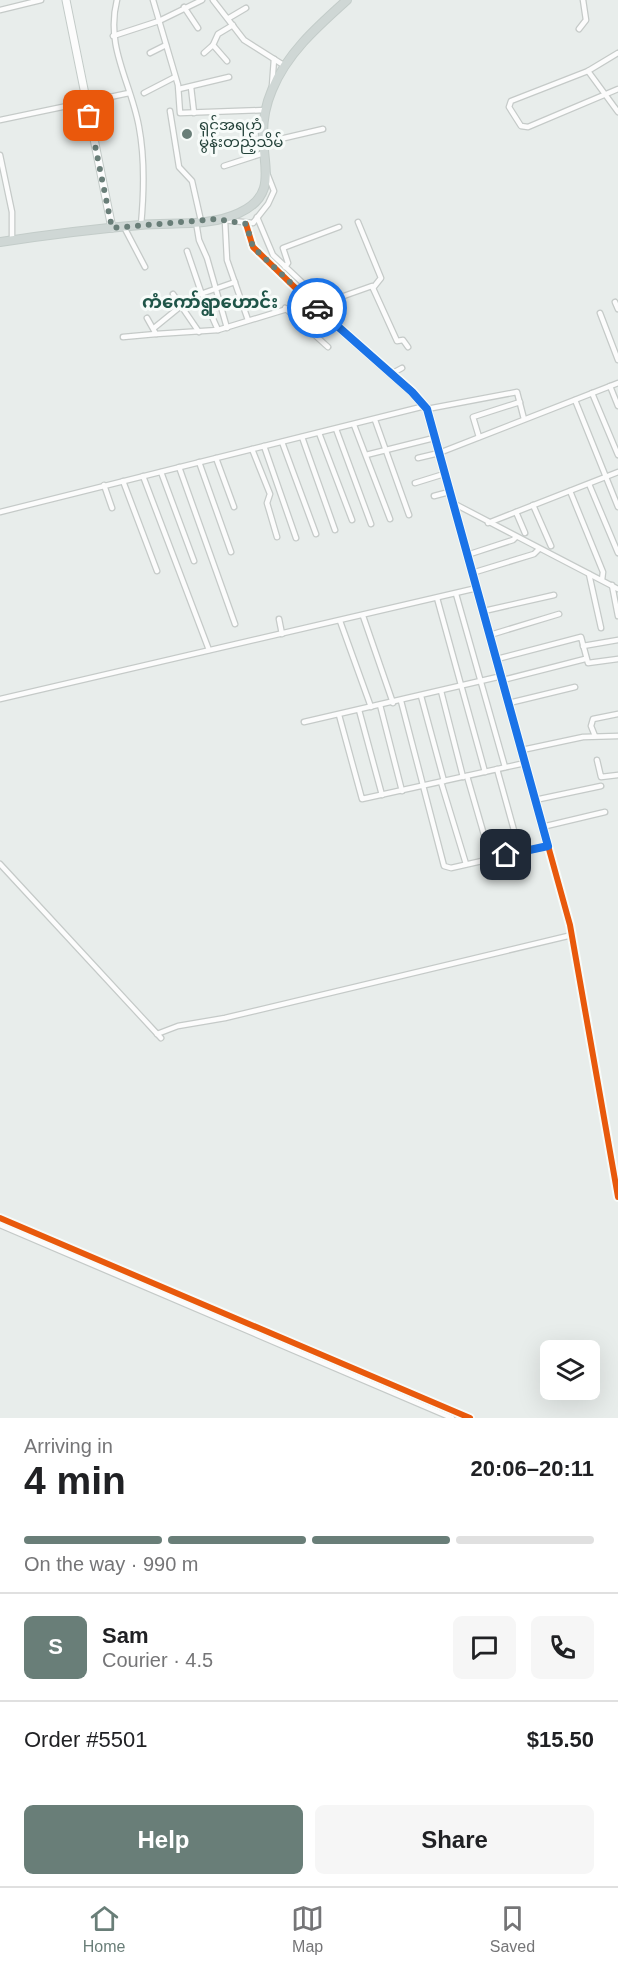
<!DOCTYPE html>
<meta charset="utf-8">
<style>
body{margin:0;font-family:Helvetica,"Noto Sans Myanmar",sans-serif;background:#f6f6f6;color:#202124;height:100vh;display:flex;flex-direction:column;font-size:22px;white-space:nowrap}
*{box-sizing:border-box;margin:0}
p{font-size:20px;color:#757577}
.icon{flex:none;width:33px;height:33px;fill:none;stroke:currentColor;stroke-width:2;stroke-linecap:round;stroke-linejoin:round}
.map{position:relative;height:1418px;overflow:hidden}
.details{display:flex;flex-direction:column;background:#fff;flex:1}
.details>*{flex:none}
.fabs{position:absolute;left:540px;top:1340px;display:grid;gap:12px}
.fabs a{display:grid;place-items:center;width:60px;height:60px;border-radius:9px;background:#fff;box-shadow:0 6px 24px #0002;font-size:30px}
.pin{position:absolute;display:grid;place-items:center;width:51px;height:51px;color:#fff;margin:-26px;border-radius:12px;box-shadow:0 3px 9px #0006}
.courier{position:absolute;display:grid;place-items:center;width:60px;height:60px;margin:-30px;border:4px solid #1a73e8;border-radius:50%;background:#fff;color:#222;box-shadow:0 2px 8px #0007}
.overview em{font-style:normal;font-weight:600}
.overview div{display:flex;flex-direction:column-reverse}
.overview{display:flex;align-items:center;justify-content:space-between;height:102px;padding:0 24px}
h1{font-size:39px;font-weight:600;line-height:45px}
.bar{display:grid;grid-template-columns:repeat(4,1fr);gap:9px 6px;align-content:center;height:72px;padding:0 24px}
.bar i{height:8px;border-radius:4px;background:#e0e0e0}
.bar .current{background:#697e78}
.bar p{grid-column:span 4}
.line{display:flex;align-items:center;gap:15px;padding:0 24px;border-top:2px solid #e0e0e0}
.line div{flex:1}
.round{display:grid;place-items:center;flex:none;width:63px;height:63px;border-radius:9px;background:#f6f6f6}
.primary-button{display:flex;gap:12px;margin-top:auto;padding:12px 24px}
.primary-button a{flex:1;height:69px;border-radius:9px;background:#697e78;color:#fff;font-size:24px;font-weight:600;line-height:69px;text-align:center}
.primary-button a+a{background:#f6f6f6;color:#202124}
.tab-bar{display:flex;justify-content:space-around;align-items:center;height:84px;border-top:2px solid #e0e0e0;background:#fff;font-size:16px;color:#757577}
.tab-bar a{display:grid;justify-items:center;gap:3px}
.tab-bar .current{color:#697e78}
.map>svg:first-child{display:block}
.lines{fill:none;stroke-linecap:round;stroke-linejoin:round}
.street-casing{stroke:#c5cac8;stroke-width:7}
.secondary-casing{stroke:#c3cbc8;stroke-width:9}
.primary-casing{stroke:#c3ccc9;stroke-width:10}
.street{stroke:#fcfcfc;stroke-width:4.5}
.secondary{stroke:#fcfcfc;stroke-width:7}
.primary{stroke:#cfd7d5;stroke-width:8}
.cycleway-casing{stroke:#f7fbf9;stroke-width:10}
.cycleway{stroke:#e8590c;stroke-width:6}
.done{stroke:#697e78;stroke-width:6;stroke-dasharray:0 10.8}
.route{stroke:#1a73e8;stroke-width:8}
.poi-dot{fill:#697e78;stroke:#f7fbf9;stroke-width:2}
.labels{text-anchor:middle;stroke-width:6;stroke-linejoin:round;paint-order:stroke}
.poi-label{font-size:15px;fill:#24423a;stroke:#f7fbf9;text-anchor:start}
.quarter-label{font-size:18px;font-weight:bold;fill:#1f5548;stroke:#f7fbf9}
</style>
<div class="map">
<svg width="618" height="1418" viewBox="0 0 618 1418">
<rect width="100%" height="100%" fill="#e8edeb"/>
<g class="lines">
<g class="street-casing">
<g id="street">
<path d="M117,0C105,47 131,82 139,127C145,159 144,193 141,225"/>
<path d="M153,0L178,85L180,113L265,110"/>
<path d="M213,0L244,40L285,66"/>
<path d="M184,7L198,28"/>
<path d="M0,10L41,0"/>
<path d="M229,18L246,8"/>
<path d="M579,29L586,20L583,0"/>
<path d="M113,36L159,21L202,0"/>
<path d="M150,53L166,45"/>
<path d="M204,53L213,45"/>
<path d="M618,53L588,71L511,101L509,107L521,126L528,127L618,89"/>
<path d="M227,61L213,45L218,34L233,25"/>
<path d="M588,71L618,112"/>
<path d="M272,86L274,59"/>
<path d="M191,87L194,113"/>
<path d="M179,89L229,77"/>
<path d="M144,93L175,77"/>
<path d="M170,111L179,167L192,181L201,221"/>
<path d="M0,120L129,93"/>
<path d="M263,143L323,129"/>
<path d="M0,155L12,212V240"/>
<path d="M224,166L264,153"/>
<path d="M257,217L273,255L324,303L372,286L397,341L403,340L408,347"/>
<path d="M223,220L253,223L268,204L274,191L267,173"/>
<path d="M225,221L227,260L248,320"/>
<path d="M196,222L199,240L207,258L227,328"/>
<path d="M358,222L381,278L373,288"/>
<path d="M246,224L253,247L310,302L412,391L427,409L570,925L618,1197"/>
<path d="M124,227L145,267"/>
<path d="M285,267L288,263L283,248L339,227"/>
<path d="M173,294L199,332"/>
<path d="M615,302L618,309"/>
<path d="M285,308L328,347"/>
<path d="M600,313L618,360"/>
<path d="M147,318L156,334L218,330L201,292L187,251"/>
<path d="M154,328L192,297L235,282"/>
<path d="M218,330L310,302"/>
<path d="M123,337L156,334"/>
<path d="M391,374L402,368"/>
<path d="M610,386L618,406"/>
<path d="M592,393L618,455"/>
<path d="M575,400L618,507"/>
<path d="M427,409L517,392L524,419"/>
<path d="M375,420L409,515"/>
<path d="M354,425L390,519"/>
<path d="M336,429L371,524"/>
<path d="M319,433L352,520"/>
<path d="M302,437L335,530"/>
<path d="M479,437L473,417L520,402"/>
<path d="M282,442L316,534"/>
<path d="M264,446L296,538"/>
<path d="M252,449L270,494L267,503L277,537"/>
<path d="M366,455L434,438"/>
<path d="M216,458L234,507"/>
<path d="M418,458L439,453L618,383"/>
<path d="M199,462L231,552"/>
<path d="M179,467L235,624"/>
<path d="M161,472L194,561"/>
<path d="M143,476L209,650"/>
<path d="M123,481L157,571"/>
<path d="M415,483L444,474"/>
<path d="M589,484L618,553"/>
<path d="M104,485L112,508"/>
<path d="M570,491L603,572L602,580"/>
<path d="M434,496L449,492"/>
<path d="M453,503L618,589"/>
<path d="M533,505L551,546"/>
<path d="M0,512L425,406"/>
<path d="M516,512L525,533"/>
<path d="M488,523L618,472"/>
<path d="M467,555L513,540L516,537"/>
<path d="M472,573L534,554L539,549"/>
<path d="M589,574L601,628"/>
<path d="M612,585L618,616"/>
<path d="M456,594L505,767"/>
<path d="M437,598L485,772"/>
<path d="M484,611L554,595"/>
<path d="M363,616L393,703"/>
<path d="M279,619L282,634"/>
<path d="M340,621L371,707"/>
<path d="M490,635L559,614"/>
<path d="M583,646L618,640"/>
<path d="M497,659L581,637L588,663L618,659"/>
<path d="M503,680L585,659"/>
<path d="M441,691L463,777"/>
<path d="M421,696L444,781"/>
<path d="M0,699L477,588"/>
<path d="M401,701L444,866L451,868L548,846"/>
<path d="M509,703L575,687"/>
<path d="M380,705L402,791"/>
<path d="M359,710L382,795"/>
<path d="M339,715L362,799L525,763"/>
<path d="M304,722L502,676"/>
<path d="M595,736L591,726L593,719L618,714"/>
<path d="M522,750L583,737L618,736"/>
<path d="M597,760L601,777L618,775"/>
<path d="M497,769L520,852"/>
<path d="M467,776L491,859"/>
<path d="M441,782L466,864"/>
<path d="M535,800L601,786"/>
<path d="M542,827L605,812"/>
<path d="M0,864L161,1038"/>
<path d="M157,1034L178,1026L225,1018L572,935"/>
<path d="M0,1218L470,1418"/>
<path d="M0,1225L452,1418"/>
</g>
</g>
<g class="secondary-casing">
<path id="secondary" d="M66,0L112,228"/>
</g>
<g class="primary-casing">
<path id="primary" d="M0,242C46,235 94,229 140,225C171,222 210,227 239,213C278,195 263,167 263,134C263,119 266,104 272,90C287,53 318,26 347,0"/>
</g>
<use href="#street" class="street"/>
<use href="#secondary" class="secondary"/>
<use href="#primary" class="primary"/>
<g class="cycleway-casing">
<g id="cycleway">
<path d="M246,224L253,247L310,302L412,391L427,409L570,925L618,1197"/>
<path d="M0,1218L470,1418"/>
</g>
</g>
<use href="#cycleway" class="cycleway"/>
</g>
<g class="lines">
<path class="done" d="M89,116L112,228L217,219L246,224L253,247L317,308"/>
<path class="route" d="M317,308L412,392L427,409L548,846L506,855"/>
</g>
<circle class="poi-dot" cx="187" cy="134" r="6"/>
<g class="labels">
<g class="poi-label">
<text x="199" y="130">ရှင်အရဟံ<tspan x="199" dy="17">မွန်းတည့်သိမ်</tspan></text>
</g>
<g class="quarter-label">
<text x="210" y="308">ကံကော်ရွာဟောင်း</text>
</g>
</g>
</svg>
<div class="fabs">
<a><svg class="icon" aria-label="layers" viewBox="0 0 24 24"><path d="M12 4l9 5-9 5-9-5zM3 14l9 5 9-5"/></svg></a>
</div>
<div class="pin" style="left:89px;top:116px;background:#ea580c"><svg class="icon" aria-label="bag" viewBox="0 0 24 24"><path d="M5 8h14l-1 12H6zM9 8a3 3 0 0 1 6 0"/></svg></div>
<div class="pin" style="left:506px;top:855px;background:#1f2937"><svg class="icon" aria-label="home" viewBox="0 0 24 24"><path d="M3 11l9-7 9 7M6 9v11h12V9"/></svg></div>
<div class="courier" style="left:317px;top:308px"><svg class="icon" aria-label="car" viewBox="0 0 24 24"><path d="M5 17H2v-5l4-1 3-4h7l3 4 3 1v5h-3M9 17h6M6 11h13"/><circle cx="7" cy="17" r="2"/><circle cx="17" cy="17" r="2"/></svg></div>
</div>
<section class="details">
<div class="overview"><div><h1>4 min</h1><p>Arriving in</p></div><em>20:06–20:11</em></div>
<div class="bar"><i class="current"></i><i class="current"></i><i class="current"></i><i></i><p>On the way · 990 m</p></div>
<div class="line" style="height:108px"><b class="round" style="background:#697e78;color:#fff">S</b><div><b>Sam</b><p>Courier · 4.5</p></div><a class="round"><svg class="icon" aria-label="chat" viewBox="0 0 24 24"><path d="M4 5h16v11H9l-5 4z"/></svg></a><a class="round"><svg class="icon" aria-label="phone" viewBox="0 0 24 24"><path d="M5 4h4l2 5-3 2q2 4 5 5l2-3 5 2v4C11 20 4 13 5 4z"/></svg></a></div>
<div class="line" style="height:78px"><div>Order #5501</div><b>$15.50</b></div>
<div class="primary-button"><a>Help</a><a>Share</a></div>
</section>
<nav class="tab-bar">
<a class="current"><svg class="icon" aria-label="home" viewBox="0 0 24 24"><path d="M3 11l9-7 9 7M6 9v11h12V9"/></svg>Home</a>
<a><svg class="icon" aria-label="map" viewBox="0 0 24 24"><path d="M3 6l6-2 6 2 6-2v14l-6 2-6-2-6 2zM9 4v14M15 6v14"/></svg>Map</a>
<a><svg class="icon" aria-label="saved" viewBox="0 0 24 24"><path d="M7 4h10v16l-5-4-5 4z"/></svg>Saved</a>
</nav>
